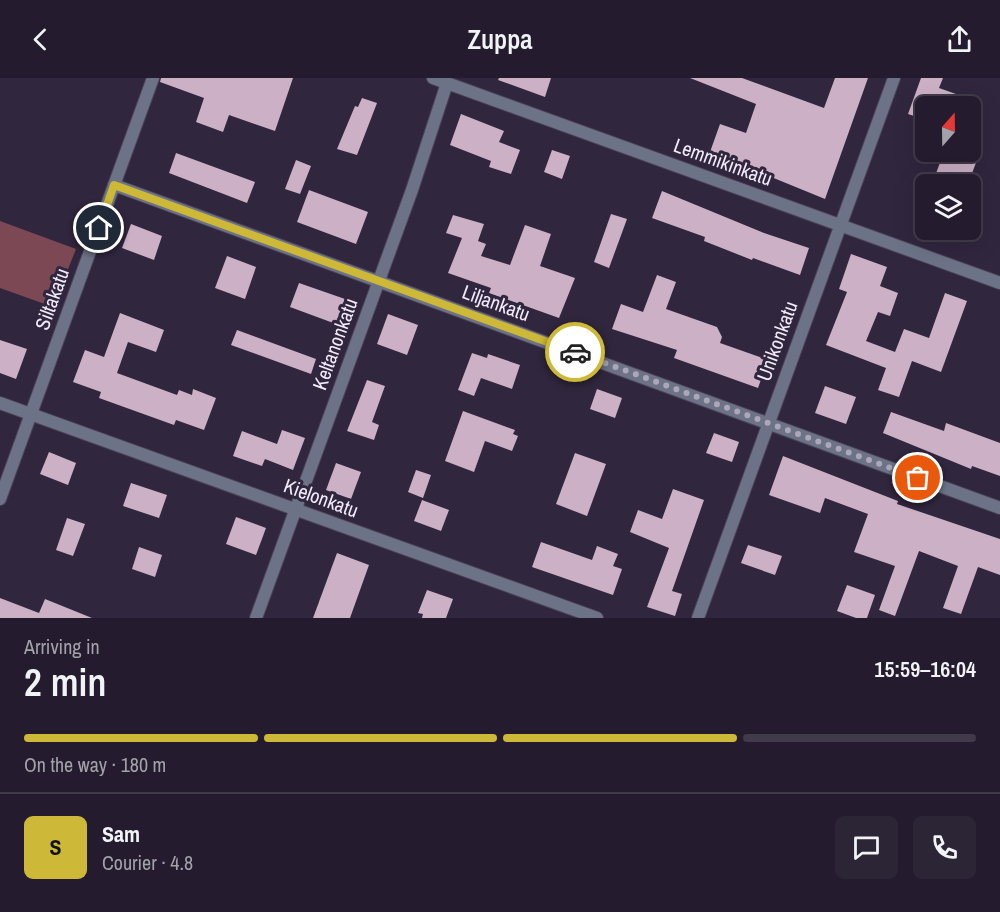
<!DOCTYPE html>
<meta charset="utf-8">
<style>
body{margin:0;font-family:"Archivo Narrow",sans-serif;background:#2c2536;color:#f1f3f6;height:100vh;display:flex;flex-direction:column;font-size:22px;white-space:nowrap}
*{box-sizing:border-box;margin:0}
p{font-size:20px;color:#a3a1aa}
.icon{flex:none;width:33px;height:33px;fill:none;stroke:currentColor;stroke-width:2;stroke-linecap:round;stroke-linejoin:round}
.map{position:relative;height:540px;overflow:hidden}
.sheet{display:flex;flex-direction:column;background:#241c2e;flex:1}
.sheet>*{flex:none}
.needle{width:39px;rotate:20deg}
.tools{position:absolute;left:915px;top:18px;display:grid;gap:12px}
.tools a{display:grid;place-items:center;width:66px;height:66px;border-radius:9px;background:#241c2e;box-shadow:0 6px 24px #0002,0 0 0 2px #413a4a;font-size:30px}
.pin{position:absolute;display:grid;place-items:center;width:51px;height:51px;color:#fff;margin:-26px;border:3px solid #fff;border-radius:50%;box-shadow:0 2px 6px #0007}
.courier{position:absolute;display:grid;place-items:center;width:60px;height:60px;margin:-30px;border:4px solid #ceb837;border-radius:50%;background:#fff;color:#222;box-shadow:0 2px 8px #0007}
.overview em{font-style:normal;font-weight:600}
.overview div{display:flex;flex-direction:column-reverse}
.overview{display:flex;align-items:center;justify-content:space-between;height:102px;padding:0 24px}
h1{font-size:39px;font-weight:600;line-height:45px}
.bar{display:grid;grid-template-columns:repeat(4,1fr);gap:9px 6px;align-content:center;height:72px;padding:0 24px}
.bar i{height:8px;border-radius:4px;background:#413a4a}
.bar .current{background:#ceb837}
.bar p{grid-column:span 4}
.line{display:flex;align-items:center;gap:15px;padding:0 24px;border-top:2px solid #413a4a}
.line div{flex:1}
.round{display:grid;place-items:center;flex:none;width:63px;height:63px;border-radius:9px;background:#2c2536}
header{display:flex;justify-content:space-between;align-items:center;height:78px;padding:0 24px;background:#241c2e;font-size:27px;font-weight:600}
.map>svg:first-child{display:block}
.forest{fill:#7c4854}
.building{fill:#ccb0c6}
.lines{fill:none;stroke-linecap:round;stroke-linejoin:round}
.street-casing{stroke:#4b4258;stroke-width:14}
.street{stroke:#6c7387;stroke-width:12}
.done{stroke:#ada6b9;stroke-width:6;stroke-dasharray:0 10.8}
.route{stroke:#ceb837;stroke-width:8}
.labels{text-anchor:middle;stroke-width:6;stroke-linejoin:round;paint-order:stroke}
.street-label{font-size:20px;fill:#f1ebfb;stroke:#30263e}
</style>
<header><svg class="icon" aria-label="back" viewBox="0 0 24 24"><path d="M15 5l-7 7 7 7"/></svg>Zuppa<svg class="icon" aria-label="share" viewBox="0 0 24 24"><path d="M12 15V3M7 8l5-5 5 5M5 13v7h14v-7"/></svg></header>
<div class="map">
<svg width="1000" height="540" viewBox="0 0 1000 540">
<rect width="100%" height="100%" fill="#30263e"/>
<path class="forest" d="M0,143L76,171L53,229L0,210Z"/>
<g class="building">
<path d="M161,0H293L275,53L229,37L223,54L196,44L204,20L160,4Z"/>
<path d="M499,0H551L545,19L498,2Z"/>
<path d="M690,0H742L824,30L835,0H868L825,121L710,74L720,46L746,55L756,26Z"/>
<path d="M921,0H943L939,10L956,16L951,28H926V42L908,36Z"/>
<path d="M362,20L377,25L357,77L337,71L355,28L358,29Z"/>
<path d="M461,36L504,53L499,64L520,72L511,96L489,89L491,83L450,67Z"/>
<path d="M552,72L570,78L562,101L544,94Z"/>
<path d="M944,74H954L977,82L968,106H932Z"/>
<path d="M176,75L255,104L247,125L169,95Z"/>
<path d="M296,82L311,88L300,116L285,111Z"/>
<path d="M309,112L368,134L356,166L297,144Z"/>
<path d="M662,113L764,155L809,170L800,197L753,180L752,182L704,163L705,159L652,140Z"/>
<path d="M611,136L627,141L609,190L594,184Z"/>
<path d="M453,137L484,146L478,163L486,166L481,178L510,187L525,147L551,156L540,188L575,200L559,240L489,215L491,210L448,195L462,160L446,155Z"/>
<path d="M131,146L162,158L154,182L122,170Z"/>
<path d="M851,176L887,189L880,208L898,215L890,238L878,234L866,263L895,274L904,251L929,260L945,215L967,223L941,294L912,283L899,319L878,312L886,290L826,267L847,214L839,211Z"/>
<path d="M227,178L256,189L245,221L215,210Z"/>
<path d="M657,197L676,204L666,231L717,249L722,259L720,265L768,282L758,310L674,280L677,272L612,251L621,226L643,234Z"/>
<path d="M299,205L345,221L336,246L290,229Z"/>
<path d="M120,235L164,252L156,274L128,264L117,295L177,317L179,312L192,317L193,311L216,320L204,352L176,342L174,347L99,320L101,314L73,304L85,272L104,279Z"/>
<path d="M388,236L418,247L407,277L377,266Z"/>
<path d="M237,252L316,281L311,296L231,267Z"/>
<path d="M0,262L27,271L16,301L0,295Z"/>
<path d="M472,275L487,280L488,276L520,287L512,311L481,300L474,318L458,312Z"/>
<path d="M367,302L385,308L372,344L379,347L374,362L347,353Z"/>
<path d="M825,308L856,319L846,346L815,335Z"/>
<path d="M597,311L622,320L615,340L590,331Z"/>
<path d="M463,333L515,352L513,356L518,358L512,373L485,363L474,394L445,383Z"/>
<path d="M891,334L944,353L946,345L1000,365V398L972,388L971,391L883,355Z"/>
<path d="M282,352L305,360L293,392L265,381L262,388L233,378L242,353L277,366Z"/>
<path d="M714,355L739,364L732,384L706,375Z"/>
<path d="M49,374L76,385L68,407L40,396Z"/>
<path d="M575,375L606,386L587,438L556,426Z"/>
<path d="M783,378L898,423L897,426L1000,461V497L978,489L961,536L943,530L958,488L919,473L895,538L879,532L895,488L854,474L868,436L825,420L820,435L769,417Z"/>
<path d="M336,385L361,394L351,421L326,412Z"/>
<path d="M416,392L431,397L423,420L408,414Z"/>
<path d="M131,405L167,417L159,440L123,428Z"/>
<path d="M673,411L704,422L672,513L682,516L675,538L647,529L669,470L630,454L638,432L662,441Z"/>
<path d="M422,422L449,432L441,453L414,443Z"/>
<path d="M236,439L266,450L256,477L226,466Z"/>
<path d="M67,440L85,446L73,478L56,472Z"/>
<path d="M541,464L592,482L597,468L618,476L613,488L622,491L613,517L532,489Z"/>
<path d="M748,467L782,478L775,497L741,485Z"/>
<path d="M139,469L162,477L155,499L132,491Z"/>
<path d="M337,475L369,487L350,540H313Z"/>
<path d="M847,507L875,517L867,540H856L837,533Z"/>
<path d="M427,512L453,521L446,540H422L423,536L418,535Z"/>
<path d="M0,520L39,535L45,521L92,540H0Z"/>
</g>
<g class="lines">
<g class="street-casing">
<g id="street">
<path d="M433,0L1000,205"/>
<path d="M114,107L1000,430"/>
<path d="M0,325L597,540"/>
<path d="M0,421L153,0"/>
<path d="M256,540L412,112L447,5"/>
<path d="M698,540L894,0"/>
</g>
</g>
<use href="#street" class="street"/>
</g>
<g class="lines">
<path class="done" d="M575,274L918,400"/>
<path class="route" d="M99,150L114,107L575,274"/>
</g>
<g class="labels">
<g class="street-label">
<text transform="translate(723 84) rotate(20)" y="7">Lemmikinkatu</text>
<text transform="translate(52 221) rotate(-70)" y="7">Siltakatu</text>
<text transform="translate(496 225) rotate(20)" y="7">Liljankatu</text>
<text transform="translate(777 263) rotate(-70)" y="7">Unikonkatu</text>
<text transform="translate(335 266) rotate(-70)" y="7">Keltanonkatu</text>
<text transform="translate(321 420) rotate(20)" y="7">Kielonkatu</text>
</g>
</g>
</svg>
<div class="tools">
<a><svg class="needle" viewBox="-14 -14 28 28"><path d="M0-13l5 13h-10z" fill="#e53935"/><path d="M0 13l5-13h-10z" fill="#a3a1aa"/></svg></a>
<a><svg class="icon" aria-label="layers" viewBox="0 0 24 24"><path d="M12 4l9 5-9 5-9-5zM3 14l9 5 9-5"/></svg></a>
</div>
<div class="pin" style="left:918px;top:400px;background:#ea580c"><svg class="icon" aria-label="bag" viewBox="0 0 24 24"><path d="M5 8h14l-1 12H6zM9 8a3 3 0 0 1 6 0"/></svg></div>
<div class="pin" style="left:99px;top:150px;background:#1f2937"><svg class="icon" aria-label="home" viewBox="0 0 24 24"><path d="M3 11l9-7 9 7M6 9v11h12V9"/></svg></div>
<div class="courier" style="left:575px;top:274px"><svg class="icon" aria-label="car" viewBox="0 0 24 24"><path d="M5 17H2v-5l4-1 3-4h7l3 4 3 1v5h-3M9 17h6M6 11h13"/><circle cx="7" cy="17" r="2"/><circle cx="17" cy="17" r="2"/></svg></div>
</div>
<section class="sheet">
<div class="overview"><div><h1>2 min</h1><p>Arriving in</p></div><em>15:59–16:04</em></div>
<div class="bar"><i class="current"></i><i class="current"></i><i class="current"></i><i></i><p>On the way · 180 m</p></div>
<div class="line" style="height:108px"><b class="round" style="background:#ceb837;color:#111">S</b><div><b>Sam</b><p>Courier · 4.8</p></div><a class="round"><svg class="icon" aria-label="chat" viewBox="0 0 24 24"><path d="M4 5h16v11H9l-5 4z"/></svg></a><a class="round"><svg class="icon" aria-label="phone" viewBox="0 0 24 24"><path d="M5 4h4l2 5-3 2q2 4 5 5l2-3 5 2v4C11 20 4 13 5 4z"/></svg></a></div>
</section>
